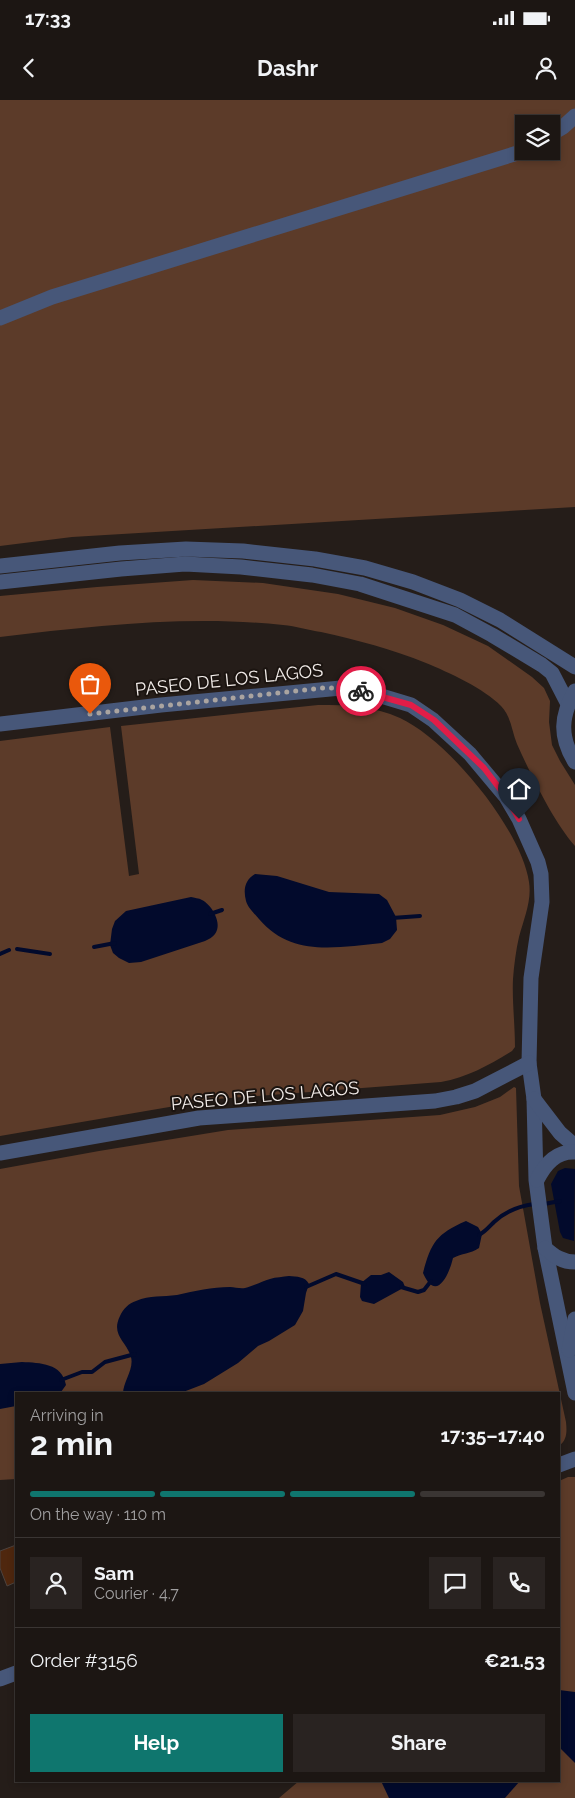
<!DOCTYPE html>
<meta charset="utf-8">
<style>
body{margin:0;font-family:Raleway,sans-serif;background:#292321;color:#f1f3f6;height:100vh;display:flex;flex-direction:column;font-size:19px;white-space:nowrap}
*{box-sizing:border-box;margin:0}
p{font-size:16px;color:#a09fa0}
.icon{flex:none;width:28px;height:28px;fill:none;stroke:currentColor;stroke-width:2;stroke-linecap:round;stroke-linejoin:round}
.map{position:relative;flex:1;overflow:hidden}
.side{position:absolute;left:15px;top:1292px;width:545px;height:390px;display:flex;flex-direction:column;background:#1c1613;border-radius:0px;box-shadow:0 2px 8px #0003,0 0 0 1px #3a3533}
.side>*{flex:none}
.fabs{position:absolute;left:515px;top:15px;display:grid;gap:10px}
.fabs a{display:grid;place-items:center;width:45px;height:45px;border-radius:0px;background:#1c1613;box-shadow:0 2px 8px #0003,0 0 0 1px #3a3533;font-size:25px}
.pin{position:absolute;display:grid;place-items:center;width:42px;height:42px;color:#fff;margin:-51px -21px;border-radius:50% 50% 50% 0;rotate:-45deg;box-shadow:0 0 5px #0007}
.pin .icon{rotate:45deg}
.courier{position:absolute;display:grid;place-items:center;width:50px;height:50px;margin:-25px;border:4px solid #e11d48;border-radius:50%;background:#fff;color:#222;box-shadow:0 1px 6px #0007}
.summary em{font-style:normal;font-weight:700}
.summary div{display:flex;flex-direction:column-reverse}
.summary{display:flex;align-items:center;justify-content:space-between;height:85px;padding:0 15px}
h1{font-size:32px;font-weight:700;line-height:38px}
.bar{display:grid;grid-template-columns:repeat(4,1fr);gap:8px 5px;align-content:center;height:60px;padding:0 15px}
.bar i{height:6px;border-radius:4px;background:#3a3533}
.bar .on{background:#0f766e}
.bar p{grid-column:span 4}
.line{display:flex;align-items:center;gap:12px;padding:0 15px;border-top:1px solid #3a3533}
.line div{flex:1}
.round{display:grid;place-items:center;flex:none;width:52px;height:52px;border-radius:0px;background:#292321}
.primary-button{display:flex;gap:10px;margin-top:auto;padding:10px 15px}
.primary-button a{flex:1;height:58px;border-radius:0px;background:#0f766e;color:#fff;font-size:20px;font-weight:700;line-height:58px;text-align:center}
.primary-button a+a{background:#292321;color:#f1f3f6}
.status{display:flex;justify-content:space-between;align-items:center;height:35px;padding:0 25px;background:#1c1613;direction:ltr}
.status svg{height:14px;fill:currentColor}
header{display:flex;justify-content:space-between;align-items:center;height:65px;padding:0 15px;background:#1c1613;font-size:22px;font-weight:700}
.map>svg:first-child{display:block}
.green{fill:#5c3b29;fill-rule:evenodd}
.water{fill:#020a2c}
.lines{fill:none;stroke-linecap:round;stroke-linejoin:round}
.stream{stroke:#020a2c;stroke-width:4}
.building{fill:#4f270e;stroke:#4c433f}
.minor{stroke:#475779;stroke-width:15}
.done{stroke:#aaa4a0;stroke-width:5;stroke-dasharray:0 9}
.route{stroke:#e11d48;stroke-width:6}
.labels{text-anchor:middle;stroke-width:4;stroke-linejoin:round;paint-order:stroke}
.street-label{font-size:18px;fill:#f2ece9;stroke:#1b1410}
</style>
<div class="status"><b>17:33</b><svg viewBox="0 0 49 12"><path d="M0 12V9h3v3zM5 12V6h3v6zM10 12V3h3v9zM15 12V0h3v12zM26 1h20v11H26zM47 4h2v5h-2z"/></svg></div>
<header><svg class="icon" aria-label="back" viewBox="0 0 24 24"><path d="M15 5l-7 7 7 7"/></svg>Dashr<svg class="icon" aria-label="person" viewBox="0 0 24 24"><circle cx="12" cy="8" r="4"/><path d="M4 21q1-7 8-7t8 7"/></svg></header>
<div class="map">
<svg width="575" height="1698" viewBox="0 0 575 1698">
<rect width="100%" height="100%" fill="#251d19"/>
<g class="green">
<path d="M0,0H575V407L72,437L0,446ZM524,24H551V51H524Z"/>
<path d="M193,480L263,483L338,494L395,508L443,525L488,546L532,577L544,588L550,601L549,622L552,645L560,661L575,685V746C553,721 531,675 517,644C512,632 511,616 501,606C485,589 448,572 426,563C392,549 357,540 321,532C308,530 296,526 283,525C189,515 93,526 0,537V496L97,487Z"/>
<path d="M318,605C347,605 374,606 400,618C448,640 521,729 529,782C532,801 524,818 519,837C516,850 514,865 513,879C512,901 515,925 515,947L512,951C489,965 468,977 441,982L216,999L0,1036V641L110,627L129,776L139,774L121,626Z"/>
<path d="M514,987L516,988L519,1086L540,1203L566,1322C567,1332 567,1340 559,1346V1294H16V1379L0,1380V1069L99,1051L228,1030L440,1015L475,1007L500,997Z"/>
<path d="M568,1377H575V1698H279L299,1681H559V1381Z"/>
</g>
<g class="water">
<path d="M255,774L277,776L329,792L379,794L387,800L396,817L397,830L390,839L382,843C337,847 292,858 259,819C255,814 248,808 246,801C243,789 245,780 255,774Z"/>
<path d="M191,797C194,798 199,798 202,800C212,805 223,824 215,834C213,837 209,839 205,841L141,862L129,863L119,858L113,853L110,845L112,829L115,821L126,811Z"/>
<path d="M565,1068L575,1069L574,1141L563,1138L560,1132L551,1084L558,1071Z"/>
<path d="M466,1121L478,1127L482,1134L479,1148C470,1154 462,1153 453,1158C449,1175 436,1203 423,1173C431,1143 436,1134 466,1121Z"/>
<path d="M389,1172L403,1182L405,1187L374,1204L362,1201L360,1197L361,1183L371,1175H381Z"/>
<path d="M289,1176C297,1177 305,1176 309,1184L306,1193L303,1211L295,1225L269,1241L258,1246L238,1263L204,1284L178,1294H123C123,1280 136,1268 130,1254C125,1241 111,1234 120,1216C123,1209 129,1203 136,1201C150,1195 163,1197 177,1195C195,1191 212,1187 230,1187C235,1187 240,1189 245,1188C254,1186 262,1181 270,1179C276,1177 283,1177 289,1176Z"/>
<path d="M22,1262C40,1263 62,1263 66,1285L61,1292L53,1294H16V1306L0,1309V1264Z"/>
<path d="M559,1590L575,1592V1663L559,1647Z"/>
<path d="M381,1681H520L505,1698H389Z"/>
</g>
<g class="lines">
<g class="stream">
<path d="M210,814L222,810"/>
<path d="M392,818L420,816"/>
<path d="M94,847L115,843"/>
<path d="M17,849L50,854"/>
<path d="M0,854L9,850"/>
<path d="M544,1104L560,1101"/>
<path d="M479,1135C485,1132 490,1126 494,1122C506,1111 519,1106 534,1104"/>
<path d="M306,1187L336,1174L365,1184"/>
<path d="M401,1187L418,1192L424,1190L431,1181"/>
<path d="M61,1280L82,1272H92L105,1262L135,1254"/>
</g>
</g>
<path class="building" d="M16,1445V1482L7,1486L0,1468V1451Z"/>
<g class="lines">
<g class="minor">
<path d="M551,34L563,27L575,16"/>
<path d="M0,218L52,197L524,51"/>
<path d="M0,466L120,453L186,449L243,451L315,459L365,468L413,482L460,500L500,520L575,567"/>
<path d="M0,482L121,469L185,464L241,467L312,475L360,484L455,515L492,535L542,565L552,573L568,604"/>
<path d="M575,591C561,616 559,636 575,662"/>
<path d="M0,624L161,605L341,588L368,592L411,605L433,620L470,654L506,697L519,719L538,762L541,774L542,802L531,878L529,963L534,999L536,1080L545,1148L575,1293"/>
<path d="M534,999L560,1033L575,1046"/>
<path d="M0,1053L199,1018L435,1001L456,997L475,991L529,963"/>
<path d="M537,1080C545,1064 556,1051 575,1052"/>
<path d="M545,1148C554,1156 562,1162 575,1162"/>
<path d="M569,1250L575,1219"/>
<path d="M559,1365L575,1359"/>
<path d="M0,1579L16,1573"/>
</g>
</g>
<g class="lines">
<path class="done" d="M90,614L322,588H340L361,591"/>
<path class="route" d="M361,591L411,605L434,620L484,668L506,697L519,719"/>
</g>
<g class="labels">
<g class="street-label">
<text transform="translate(229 580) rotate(-6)" y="6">PASEO DE LOS LAGOS</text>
<text transform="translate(265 996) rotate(-5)" y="6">PASEO DE LOS LAGOS</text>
</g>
</g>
</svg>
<div class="fabs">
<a><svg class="icon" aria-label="layers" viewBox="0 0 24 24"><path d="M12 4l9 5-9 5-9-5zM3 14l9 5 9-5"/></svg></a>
</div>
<div class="pin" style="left:90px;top:614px;background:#ea580c"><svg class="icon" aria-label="bag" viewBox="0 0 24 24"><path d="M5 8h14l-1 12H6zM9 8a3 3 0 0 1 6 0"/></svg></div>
<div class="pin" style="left:519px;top:719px;background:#1f2937"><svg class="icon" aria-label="home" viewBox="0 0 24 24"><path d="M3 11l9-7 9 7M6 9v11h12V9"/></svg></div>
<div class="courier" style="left:361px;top:591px"><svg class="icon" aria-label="bike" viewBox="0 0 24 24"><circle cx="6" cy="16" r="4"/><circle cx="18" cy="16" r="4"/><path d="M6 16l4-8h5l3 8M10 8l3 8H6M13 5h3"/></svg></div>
<section class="side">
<div class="summary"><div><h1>2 min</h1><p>Arriving in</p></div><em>17:35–17:40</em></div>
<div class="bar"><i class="on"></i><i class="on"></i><i class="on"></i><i></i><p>On the way · 110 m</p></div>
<div class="line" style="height:90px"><a class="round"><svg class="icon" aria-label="person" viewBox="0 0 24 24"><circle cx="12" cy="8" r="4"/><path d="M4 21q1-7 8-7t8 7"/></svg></a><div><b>Sam</b><p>Courier · 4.7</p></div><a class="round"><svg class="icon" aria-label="chat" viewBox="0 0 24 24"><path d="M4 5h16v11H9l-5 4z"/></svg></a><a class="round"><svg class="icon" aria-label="phone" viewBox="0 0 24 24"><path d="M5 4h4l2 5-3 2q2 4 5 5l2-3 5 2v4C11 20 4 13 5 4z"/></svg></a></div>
<div class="line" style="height:65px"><div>Order #3156</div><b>€21.53</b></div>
<div class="primary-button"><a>Help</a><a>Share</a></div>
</section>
</div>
